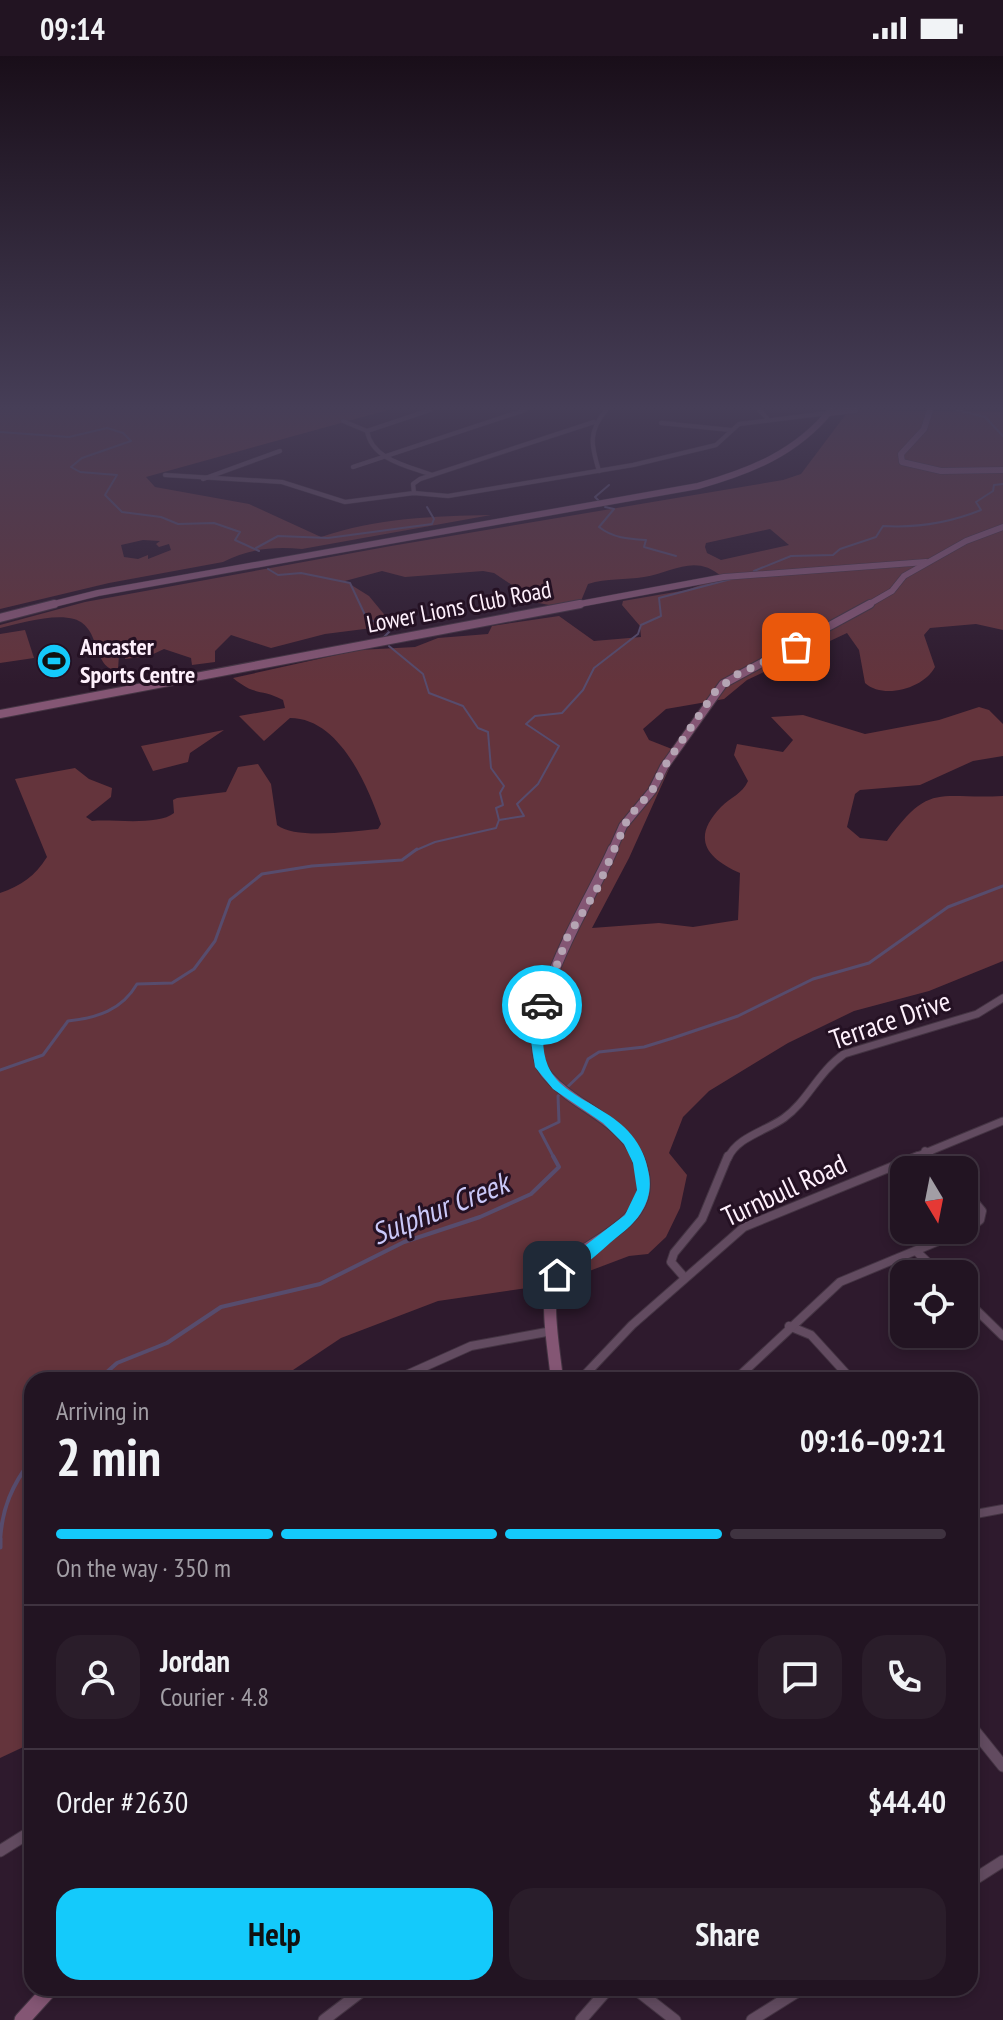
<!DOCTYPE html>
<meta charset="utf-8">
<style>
body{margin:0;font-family:"PT Sans Narrow",sans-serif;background:#2a1d2a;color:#f1f3f6;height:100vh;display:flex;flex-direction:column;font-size:30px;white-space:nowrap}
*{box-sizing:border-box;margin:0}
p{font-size:26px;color:#a29ea5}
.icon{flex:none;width:44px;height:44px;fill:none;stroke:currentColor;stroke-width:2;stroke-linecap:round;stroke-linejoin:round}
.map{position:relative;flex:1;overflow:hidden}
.drawer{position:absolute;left:24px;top:1316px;width:954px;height:624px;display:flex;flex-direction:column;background:#221422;border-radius:24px;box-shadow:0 4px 12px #0003,0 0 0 2px #3f3340}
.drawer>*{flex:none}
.needle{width:52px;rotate:170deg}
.tools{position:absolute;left:890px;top:1100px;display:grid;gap:16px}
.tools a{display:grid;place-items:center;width:88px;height:88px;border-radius:16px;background:#221422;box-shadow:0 4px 12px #0003,0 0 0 2px #3f3340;font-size:40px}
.pin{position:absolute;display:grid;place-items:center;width:68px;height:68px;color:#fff;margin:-34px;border-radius:16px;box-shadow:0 4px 12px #0006}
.courier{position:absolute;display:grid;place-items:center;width:80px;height:80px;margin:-40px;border:6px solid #14cafb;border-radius:50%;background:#fff;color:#222;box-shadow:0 2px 10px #0007}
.overview em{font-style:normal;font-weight:700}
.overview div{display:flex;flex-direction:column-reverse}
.overview{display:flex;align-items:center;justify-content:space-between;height:136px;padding:0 32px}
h1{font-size:52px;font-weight:700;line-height:60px}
.bar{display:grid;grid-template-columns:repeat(4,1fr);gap:12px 8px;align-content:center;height:96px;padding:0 32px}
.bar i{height:10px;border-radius:6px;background:#3f3340}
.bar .active{background:#14cafb}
.bar p{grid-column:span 4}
.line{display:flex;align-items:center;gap:20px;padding:0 32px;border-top:2px solid #3f3340}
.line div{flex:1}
.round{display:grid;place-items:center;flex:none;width:84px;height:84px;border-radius:24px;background:#2a1d2a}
.button{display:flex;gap:16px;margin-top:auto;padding:16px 32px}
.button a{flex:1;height:92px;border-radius:24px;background:#14cafb;color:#111;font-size:32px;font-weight:700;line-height:92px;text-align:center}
.button a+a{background:#2a1d2a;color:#f1f3f6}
.status{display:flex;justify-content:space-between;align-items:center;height:56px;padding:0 40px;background:#221422;direction:ltr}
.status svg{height:22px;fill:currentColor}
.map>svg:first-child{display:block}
.green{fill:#64343c;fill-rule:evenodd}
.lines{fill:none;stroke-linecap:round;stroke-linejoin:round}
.stream-far3{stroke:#574c6d;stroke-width:2}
.stream-far2{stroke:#574c6d;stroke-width:3}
.stream-far1{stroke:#574c6d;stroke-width:4}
.stream{stroke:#574c6d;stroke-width:5}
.street-far3-casing{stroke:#443443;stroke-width:5}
.street-far2-casing{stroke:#443443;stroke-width:9}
.street-far1-casing{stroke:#443443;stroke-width:10}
.street-casing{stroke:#443443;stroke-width:13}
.secondary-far4-casing{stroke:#443443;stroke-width:7}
.secondary-far3-casing{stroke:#443443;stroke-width:10}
.secondary-far2-casing{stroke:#443443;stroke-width:12}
.secondary-far1-casing{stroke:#443443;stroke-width:14}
.secondary-casing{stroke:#443443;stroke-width:17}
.street-far3{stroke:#624b60;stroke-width:4}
.street-far2{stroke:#624b60;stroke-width:7}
.street-far1{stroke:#624b60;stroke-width:8}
.street{stroke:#624b60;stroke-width:11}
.secondary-far4{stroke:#845674;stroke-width:6}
.secondary-far3{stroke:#845674;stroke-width:8}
.secondary-far2{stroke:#845674;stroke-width:10}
.secondary-far1{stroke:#845674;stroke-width:12}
.secondary{stroke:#845674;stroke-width:15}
.route{fill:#14cafb}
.done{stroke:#b5a5b4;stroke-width:8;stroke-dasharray:0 14.4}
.labels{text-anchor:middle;stroke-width:6;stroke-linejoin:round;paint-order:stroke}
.far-street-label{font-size:24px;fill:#fef0fc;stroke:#241123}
.far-poi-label{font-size:24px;font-weight:bold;fill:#fef0fc;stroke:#241123;text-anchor:start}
.street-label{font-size:28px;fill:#fef0fc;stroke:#241123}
.water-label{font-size:30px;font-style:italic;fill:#cac8f8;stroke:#241123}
</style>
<div class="status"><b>09:14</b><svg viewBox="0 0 49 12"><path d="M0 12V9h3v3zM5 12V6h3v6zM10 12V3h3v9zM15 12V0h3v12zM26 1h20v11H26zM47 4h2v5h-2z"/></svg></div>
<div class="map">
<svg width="1003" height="1964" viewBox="0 0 1003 1964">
<rect width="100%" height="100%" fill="#2e1a2d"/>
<g class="green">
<path d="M0,354H388L146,421L155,431L249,448L321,481C376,462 434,460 491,459L302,493C274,490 248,493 223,506L109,527L0,553ZM143,484L160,485L156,488L159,491L169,488L171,494L148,503V499L138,503L124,501L121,489Z"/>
<path d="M849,354L1003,356V574L976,568L930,572L924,579L935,611C924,632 884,644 865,627L859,594L847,577L747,624L724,643L666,653L643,673L649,684L677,695L629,802L592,872L659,867L693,871L738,864L740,817C706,802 691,782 721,751C731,741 742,738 748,725L734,699L737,688L783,696L793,684L771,661L803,659L865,678L939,664L979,651L989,654L1003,668V700L973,705L920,729L860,734L855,738L847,771L860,782L887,785C930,725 939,744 1003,740V905L929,935L854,955L788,987L709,1035L683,1061L669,1097L687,1119L680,1152L666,1181L648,1198L629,1200L555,1228L438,1245L341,1282L278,1324H32V1687L0,1702V837C21,830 35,820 47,801L15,723L75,712L89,723L112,732L111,741L86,761L92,765C114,763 158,770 174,757L173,744L177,742L226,736L238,711L258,708L271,728L277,769C296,784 353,775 378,773L381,768C367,728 339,662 290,662L264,685L239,660L285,652L283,644C261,632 256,641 233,622L359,594L415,591L438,582L488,578L492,570L559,560L594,585L641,581L640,570L622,549L623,545L687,534L722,521C696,497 673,516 644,521C625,524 607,522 588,528L581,545L549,549L539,547L494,517L483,515L405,521L382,515L345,525L369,540L388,563V570L325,578L271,592L231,579L215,595V606L192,609L191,602L164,593L149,600L125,603L126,597L138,587L119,598L118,614C92,614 102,571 74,563C54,557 20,567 0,572V569L85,546L391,490L783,424L801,418ZM770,473L789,489L721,504L707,497L705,491L706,487Z"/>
<path d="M25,574L34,602L0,607V578Z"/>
<path d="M224,674L190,697L188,706L153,715L141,690Z"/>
</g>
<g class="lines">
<g class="stream-far3">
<path d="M957,354L985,361L1003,380"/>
<path d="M0,376L69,381L107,372L123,377L131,385L82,402L71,411L80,416L117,419L105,439L122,456L161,461L178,468L214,467L240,476L235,484L259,495"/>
<path d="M599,445L595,441L609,429"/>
<path d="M605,451L614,453L599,471C613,482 628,483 646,484L644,491L676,500"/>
<path d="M256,492L278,480L328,482L432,468L434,463L427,451"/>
<path d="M268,513L278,519L301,517L350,527L366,561L390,575L384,581"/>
<path d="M754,515L791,500L833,499L840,493L876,481L883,470C917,472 949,467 981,454L976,446L993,435L994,429L1003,428"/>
<path d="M389,590L423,618L429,637L463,650L478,672L488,676L491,712L504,730L500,737L503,749L496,752L499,764"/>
<path d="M414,795L435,786L496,772L499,764L524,760L517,748L538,728L559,690L526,668L535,660L562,657L583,634L594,612L638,578L641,569L661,560L659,542L731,523"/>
</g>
<g class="stream-far2">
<path d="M0,1014L43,999L68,965C97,962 122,954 137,928L172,927L194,913L215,885L230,844L262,818L312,810L402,804L417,793"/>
<path d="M554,1102L540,1075L559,1066L558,1040L582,1017L588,1003L599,996L644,991L673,982L738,960L813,923L869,907L948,851L1003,830"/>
</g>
<g class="stream-far1">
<path d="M98,1324L117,1307L167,1287L221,1251L320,1228L404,1186L480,1161L531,1138L559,1111L553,1100"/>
<path d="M0,1485C2,1452 12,1429 32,1403"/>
</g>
<path class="stream" d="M0,1491V1483"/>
<g class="street-far3-casing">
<g id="street-far3">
<path d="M759,354L767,362"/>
<path d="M343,365L367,375C372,404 408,410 432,419"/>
<path d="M675,368L661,367L731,374"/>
<path d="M367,375L430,354"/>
<path d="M353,411L525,354"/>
<path d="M599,415C591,389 588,376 606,354"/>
<path d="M165,419L282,426L345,446L414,437L448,440L633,409L716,389L739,368L828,357"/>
<path d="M203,423L280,395"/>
<path d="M414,437L413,428L420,423L594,366"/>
</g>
</g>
<g class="street-far2-casing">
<g id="street-far2">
<path d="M925,1095L932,1102"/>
<path d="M728,1102C737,1081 766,1075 784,1062C807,1046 818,1016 844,998L977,958L1003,942"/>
<path d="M913,1102L1003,1065"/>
</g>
</g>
<g class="street-far1-casing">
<g id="street-far1">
<path d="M930,1100L944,1114"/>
<path d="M916,1195L940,1218"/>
<path d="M685,1222L671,1206L674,1197L702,1163L728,1100"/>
<path d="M964,1242L1003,1280"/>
<path d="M789,1270L811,1279L852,1324"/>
<path d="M395,1324L471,1290L552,1275"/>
<path d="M580,1324L632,1269L744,1171L918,1100"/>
<path d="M735,1324L840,1226L970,1172L980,1164L982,1155L964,1133"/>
<path d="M970,1459L1003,1453"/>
</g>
</g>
<g class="street-casing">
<g id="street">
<path d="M970,1669L1003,1710"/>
<path d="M0,1795L32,1775"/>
<path d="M970,1826L1003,1805"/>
<path d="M634,1932L675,1964"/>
<path d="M324,1964L366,1932"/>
<path d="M581,1964L609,1932"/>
<path d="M752,1964L803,1932"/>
</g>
</g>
<g class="secondary-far4-casing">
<g id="secondary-far4">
<path d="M930,354L924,373L901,398L902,406L941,415L1003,414"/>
<path d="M828,357L855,354"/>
<path d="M46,550L98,537L698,430C751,415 796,397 831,354"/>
<path d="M569,550L724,521L926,506"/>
<path d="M866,550L892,535L904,520L966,485L1003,471"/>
</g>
</g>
<g class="secondary-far3-casing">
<g id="secondary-far3">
<path d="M0,562L54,548"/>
<path d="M0,658L580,548"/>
<path d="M612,795L623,770L652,735L664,711L723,628L870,548"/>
</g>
</g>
<g class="secondary-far2-casing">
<path id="secondary-far2" d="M613,793C593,841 506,974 548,1020C576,1052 619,1061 638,1102"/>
</g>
<g class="secondary-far1-casing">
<path id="secondary-far1" d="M557,1324C555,1299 543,1240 556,1220C583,1181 669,1170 637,1100"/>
</g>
<g class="secondary-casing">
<path id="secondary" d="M22,1964L51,1932"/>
</g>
<use href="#street-far3" class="street-far3"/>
<use href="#street-far2" class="street-far2"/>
<use href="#street-far1" class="street-far1"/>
<use href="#street" class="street"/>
<use href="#secondary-far4" class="secondary-far4"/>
<use href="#secondary-far3" class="secondary-far3"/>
<use href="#secondary-far2" class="secondary-far2"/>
<use href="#secondary-far1" class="secondary-far1"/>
<use href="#secondary" class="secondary"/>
</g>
<linearGradient id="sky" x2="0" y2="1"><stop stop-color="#190e19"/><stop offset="0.56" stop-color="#463e57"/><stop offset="1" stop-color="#463e57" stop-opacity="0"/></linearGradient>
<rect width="1003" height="628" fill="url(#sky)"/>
<path class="route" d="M538,946L549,949C543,968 540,991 548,1010C566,1052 639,1050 649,1119C653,1143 640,1163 622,1177C603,1192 580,1217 557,1224L552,1223V1215L625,1159L637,1134L633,1107L624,1088L603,1067L553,1033L535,1011L529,972Z"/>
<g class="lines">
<path class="done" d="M542,949L567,882L596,835L628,762L652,735L664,711L715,636L736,619L796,591"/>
</g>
<defs>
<g id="stadium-disc" transform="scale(1.8)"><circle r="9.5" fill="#14cafb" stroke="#241123"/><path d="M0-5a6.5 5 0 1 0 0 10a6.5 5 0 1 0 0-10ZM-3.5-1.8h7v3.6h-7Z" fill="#111"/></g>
</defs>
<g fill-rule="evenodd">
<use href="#stadium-disc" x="54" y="605"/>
</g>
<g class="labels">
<g class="far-street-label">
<text transform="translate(459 551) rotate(-11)" y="8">Lower Lions Club Road</text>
</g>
<g class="far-poi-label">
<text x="80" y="599">Ancaster<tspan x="80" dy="28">Sports Centre</tspan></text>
</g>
<g class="street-label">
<text transform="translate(890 964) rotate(-19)" y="10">Terrace Drive</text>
<text transform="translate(784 1134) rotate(-25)" y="10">Turnbull Road</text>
</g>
<g class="water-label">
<text transform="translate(440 1153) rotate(-22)" y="10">Sulphur Creek</text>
</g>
</g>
</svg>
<div class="tools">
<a><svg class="needle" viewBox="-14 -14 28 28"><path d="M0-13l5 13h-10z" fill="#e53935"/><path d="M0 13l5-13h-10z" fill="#a29ea5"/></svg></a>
<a><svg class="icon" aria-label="locate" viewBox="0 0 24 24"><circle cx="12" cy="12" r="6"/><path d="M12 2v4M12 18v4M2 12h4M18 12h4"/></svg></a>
</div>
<div class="pin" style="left:796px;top:591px;background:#ea580c"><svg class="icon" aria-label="bag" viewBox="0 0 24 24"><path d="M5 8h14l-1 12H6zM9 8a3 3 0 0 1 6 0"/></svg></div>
<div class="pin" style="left:557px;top:1219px;background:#1f2937"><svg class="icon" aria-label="home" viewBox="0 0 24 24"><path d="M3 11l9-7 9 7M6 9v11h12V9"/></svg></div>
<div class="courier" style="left:542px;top:949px"><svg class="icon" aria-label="car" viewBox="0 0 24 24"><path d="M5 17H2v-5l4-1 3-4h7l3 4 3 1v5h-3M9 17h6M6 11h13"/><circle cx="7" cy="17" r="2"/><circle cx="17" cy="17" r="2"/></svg></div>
<section class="drawer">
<div class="overview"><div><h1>2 min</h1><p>Arriving in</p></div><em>09:16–09:21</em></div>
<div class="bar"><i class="active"></i><i class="active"></i><i class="active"></i><i></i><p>On the way · 350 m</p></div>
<div class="line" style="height:144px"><a class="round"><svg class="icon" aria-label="person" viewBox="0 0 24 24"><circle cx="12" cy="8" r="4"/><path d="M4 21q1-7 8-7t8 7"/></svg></a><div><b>Jordan</b><p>Courier · 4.8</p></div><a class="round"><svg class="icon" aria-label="chat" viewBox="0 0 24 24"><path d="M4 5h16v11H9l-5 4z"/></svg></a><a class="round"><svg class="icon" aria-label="phone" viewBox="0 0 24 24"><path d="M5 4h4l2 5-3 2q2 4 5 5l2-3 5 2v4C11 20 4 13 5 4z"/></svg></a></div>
<div class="line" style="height:104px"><div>Order #2630</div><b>$44.40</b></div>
<div class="button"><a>Help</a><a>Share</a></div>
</section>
</div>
